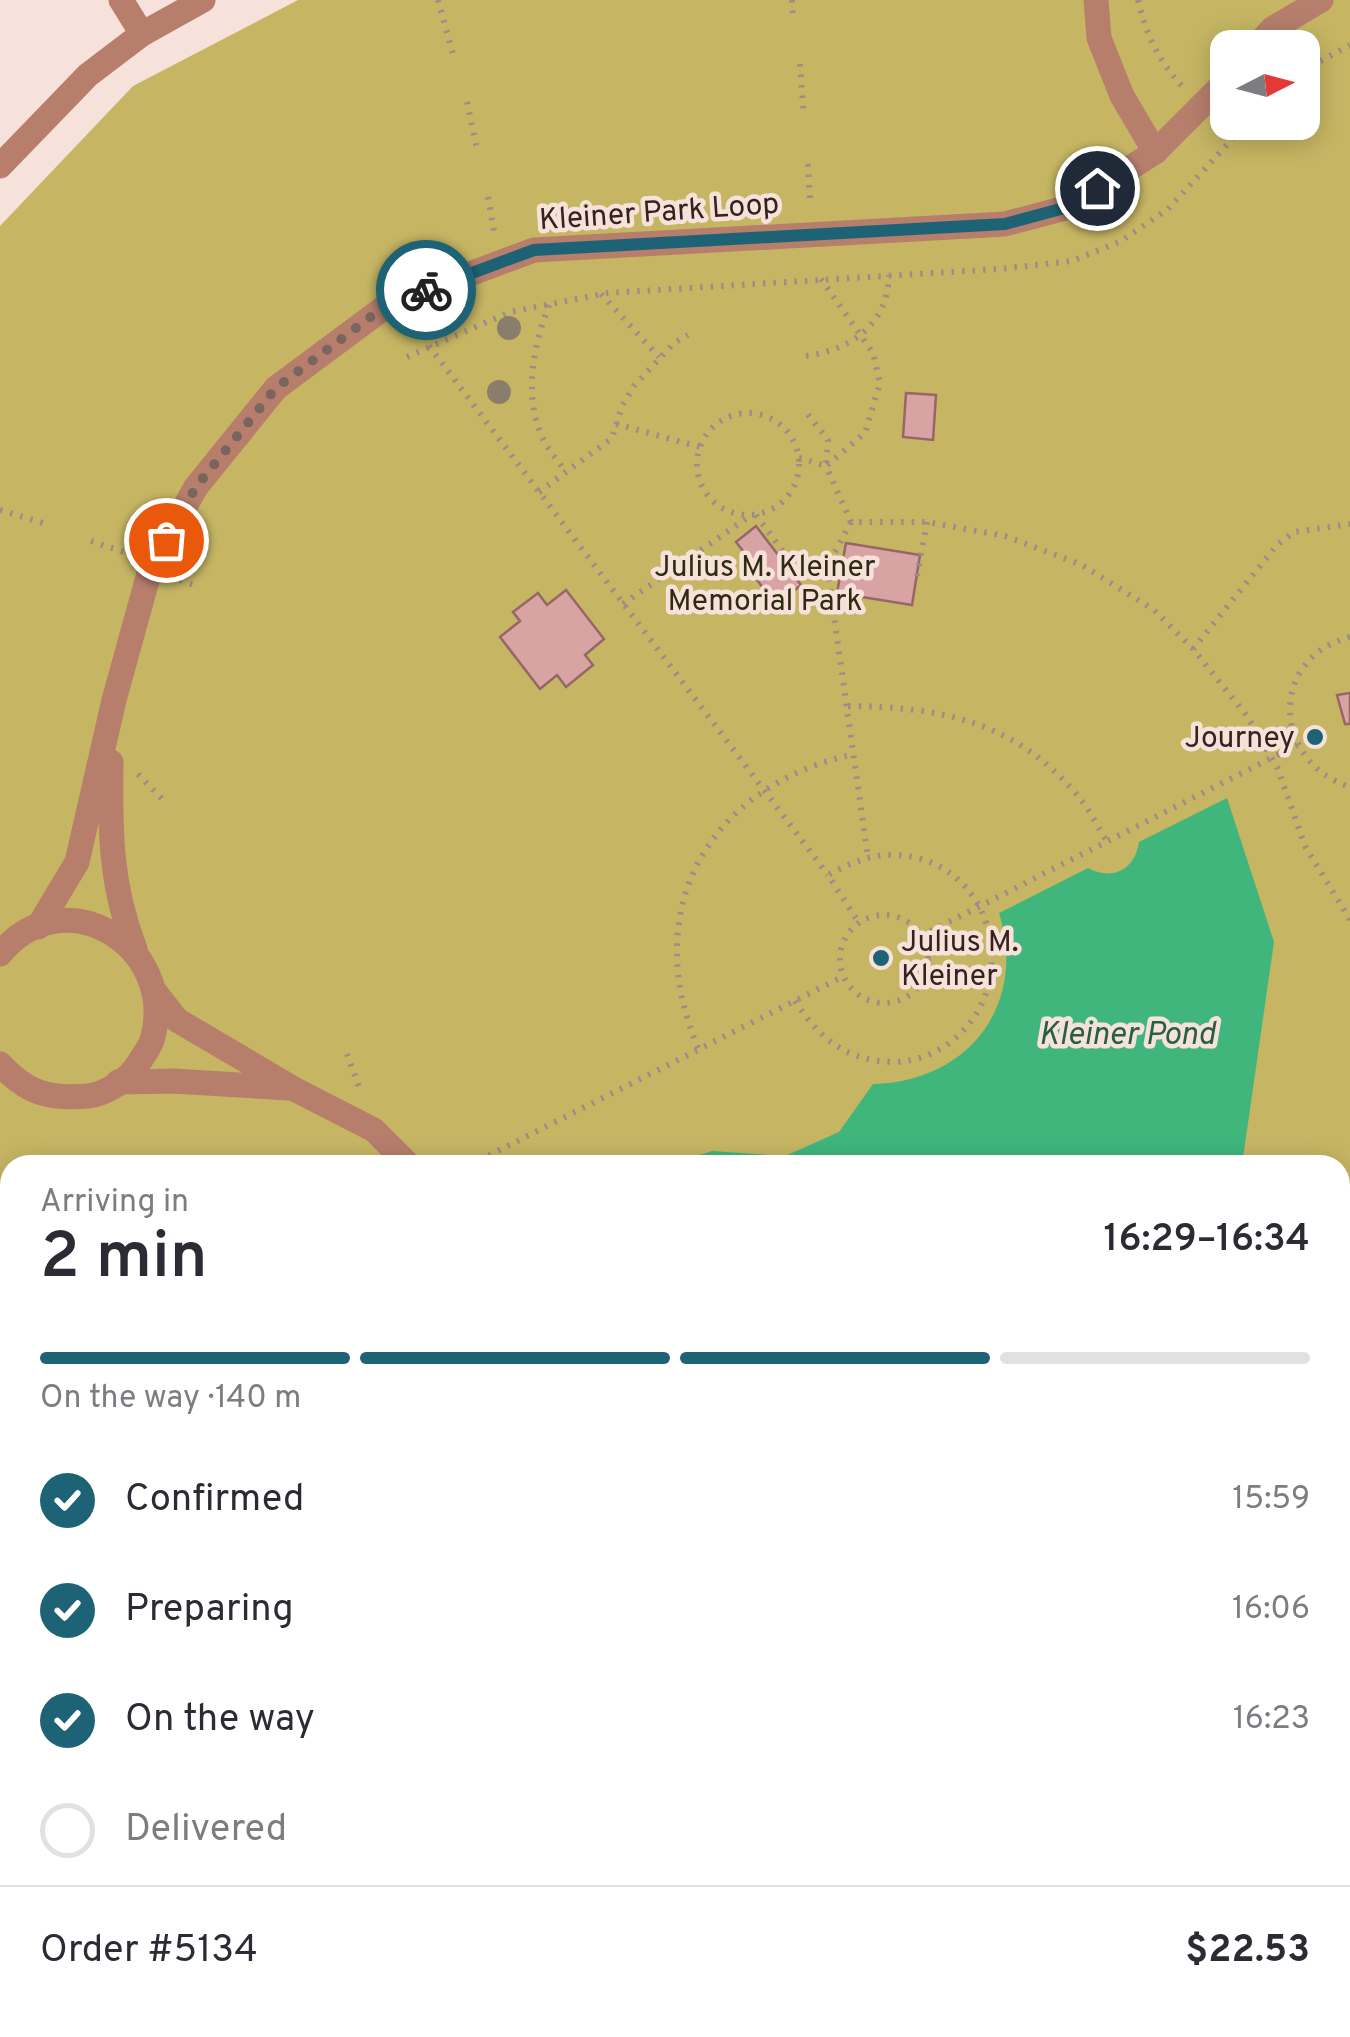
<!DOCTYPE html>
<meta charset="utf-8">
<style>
body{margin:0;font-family:Overpass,sans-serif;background:#f7f7f7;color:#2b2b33;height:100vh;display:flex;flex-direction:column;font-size:38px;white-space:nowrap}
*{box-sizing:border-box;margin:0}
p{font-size:32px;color:#7c7c81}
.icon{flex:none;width:55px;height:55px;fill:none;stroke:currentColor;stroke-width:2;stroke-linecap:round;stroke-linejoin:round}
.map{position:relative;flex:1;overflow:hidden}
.panel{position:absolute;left:0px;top:1155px;width:1350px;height:882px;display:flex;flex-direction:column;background:#fff;border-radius:30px 30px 0 0;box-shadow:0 5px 25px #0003}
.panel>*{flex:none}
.needle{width:65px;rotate:84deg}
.fabs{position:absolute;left:1210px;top:30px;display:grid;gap:20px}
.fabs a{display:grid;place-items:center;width:110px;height:110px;border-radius:20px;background:#fff;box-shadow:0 5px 25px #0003;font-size:50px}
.pin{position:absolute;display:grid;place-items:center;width:85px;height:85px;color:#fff;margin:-42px;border:5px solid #fff;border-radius:50%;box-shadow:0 2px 10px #0007}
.courier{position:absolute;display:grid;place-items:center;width:100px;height:100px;margin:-50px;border:8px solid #1e6375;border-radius:50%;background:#fff;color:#222;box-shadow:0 2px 12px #0007}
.summary em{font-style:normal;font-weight:600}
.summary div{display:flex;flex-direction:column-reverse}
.summary{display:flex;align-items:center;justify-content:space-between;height:170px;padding:0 40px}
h1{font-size:65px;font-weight:600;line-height:75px}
.bar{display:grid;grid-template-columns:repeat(4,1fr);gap:15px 10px;align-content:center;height:120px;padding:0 40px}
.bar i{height:12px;border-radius:8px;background:#e1e1e2}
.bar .on{background:#1e6375}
.bar p{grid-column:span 4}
.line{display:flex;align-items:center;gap:25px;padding:0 40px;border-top:2px solid #e1e1e2}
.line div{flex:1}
ol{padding:0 40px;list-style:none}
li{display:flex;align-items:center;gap:30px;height:110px}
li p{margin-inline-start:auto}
li .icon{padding:10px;border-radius:50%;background:#1e6375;color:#fff;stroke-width:4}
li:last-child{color:#7c7c81}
li i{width:55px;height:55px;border:5px solid #e1e1e2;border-radius:50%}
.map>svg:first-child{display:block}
.green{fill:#c6b664;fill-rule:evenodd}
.water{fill:#40b67d}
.building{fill:#d8a3a3;stroke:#976666;stroke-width:2.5}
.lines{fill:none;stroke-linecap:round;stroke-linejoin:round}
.path{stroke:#a08c86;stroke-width:6;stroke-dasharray:2.5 8;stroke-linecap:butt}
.minor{stroke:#b77e6c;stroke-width:25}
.tree{fill:#897d6c}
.done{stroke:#79655f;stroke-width:10;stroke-dasharray:0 18}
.route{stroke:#1e6375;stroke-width:12}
.poi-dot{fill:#1e6375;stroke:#f7e2db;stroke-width:4}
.labels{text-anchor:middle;stroke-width:9;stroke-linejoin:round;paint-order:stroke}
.street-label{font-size:30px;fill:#35221c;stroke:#f7e2db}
.park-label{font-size:30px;fill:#2f2a11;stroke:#f7e2db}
.poi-label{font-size:30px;fill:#35221c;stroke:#f7e2db;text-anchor:end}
.water-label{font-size:32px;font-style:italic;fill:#256042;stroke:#f7e2db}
</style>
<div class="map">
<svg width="1350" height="2037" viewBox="0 0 1350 2037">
<rect width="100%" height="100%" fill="#f7e2db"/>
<path class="green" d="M298,0H1350V1935L1340,1936V1165H10V2028H491L403,2037H0V226L133,86ZM1228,48H1302V122H1228Z"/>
<g class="water">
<path d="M1227,798L1274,942L1242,1165H668L712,1151L785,1156L839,1132L873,1084C967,1082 1028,1006 999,913L1088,868C1112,881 1135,870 1139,842Z"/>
<path d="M10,1227V1491L0,1492V1230Z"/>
</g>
<g class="building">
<path d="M906,393L936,395L933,440L903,437Z"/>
<path d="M756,526L801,585L776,605L742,560L747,556L736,542Z"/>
<path d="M846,543L920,555L912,605L837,593Z"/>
<path d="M566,590L604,639L585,655L593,665L566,687L557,675L540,689L500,637L520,621L513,612L538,593L547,605Z"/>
<path d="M1350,693V724H1345L1337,695Z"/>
<path d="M0,1595L10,1596V1739L0,1738Z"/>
</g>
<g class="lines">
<g class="path">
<path d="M438,0L453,54"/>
<path d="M792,0L793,18"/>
<path d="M1138,0C1146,34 1158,60 1182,86"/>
<path d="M800,64L804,116"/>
<path d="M1302,71L1350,45"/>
<path d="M467,102L478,153"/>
<path d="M808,164L810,198"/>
<path d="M488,197L494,231"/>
<path d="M821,279L873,353L880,383L865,433L826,466L851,522H927L1005,536L1082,565L1154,610L1193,649L1247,716L1278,769L1305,846L1350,920"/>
<path d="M601,294L659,357"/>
<path d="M549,305C533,348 523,394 543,439C548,450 559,462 566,472"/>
<path d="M429,346L828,875"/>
<path d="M806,356C851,350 888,324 889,275"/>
<path d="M407,357L510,312L608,293L999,269L1072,261L1121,241L1168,209L1248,122"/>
<circle cx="748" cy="464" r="51"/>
<path d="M616,424L700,447"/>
<path d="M799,458L826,466L828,440L806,412"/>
<path d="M539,492L612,438L622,406L634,386L674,343L688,335"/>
<path d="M0,510L50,525"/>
<path d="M756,515L794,566L827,567"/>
<path d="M851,522L827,567L868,858"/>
<path d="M91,541L127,553"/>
<path d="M917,576L927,522"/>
<path d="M180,580L199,587"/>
<path d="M623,604L750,516"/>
<path d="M1350,637C1268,658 1272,762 1350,787"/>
<path d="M1193,649L1277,545L1294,532L1350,524"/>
<path d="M848,706C941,707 1015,721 1078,796C1090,810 1098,828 1108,843"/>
<path d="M138,774L165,802"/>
<circle cx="884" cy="959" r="44"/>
<path d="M921,936L1297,745"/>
<path d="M795,1001C819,1038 846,1061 893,1062C913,1062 933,1055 949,1043C1027,986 993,856 893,855C869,854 849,864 828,875L859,923"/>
<path d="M698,1048C639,909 708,786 854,754"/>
<path d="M347,1054L360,1090"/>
<path d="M470,1165L844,976"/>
<path d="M1340,1302L1350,1285"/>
<path d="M1340,1419L1350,1439"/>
<path d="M0,1529L10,1524"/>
<path d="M0,1590L10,1591"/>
<path d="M0,1750L10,1749"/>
<path d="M1340,1876L1350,1873"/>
<path d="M0,1959L10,1958"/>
<path d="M0,2019L10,2016"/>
<path d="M21,2028V2037"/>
<path d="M97,2028L98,2037"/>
</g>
<g class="minor">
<path d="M121,0L142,34"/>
<path d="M1096,0L1099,38L1122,96L1155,152"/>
<path d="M1255,48L1272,29L1321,0"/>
<path d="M0,166L88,75L142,34L203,0"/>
<path d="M111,762C110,830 110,885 135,949"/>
<path d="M38,927L77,862L114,700L151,566L196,487L276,388L389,304L534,250L1005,224L1069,207L1155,152L1228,79"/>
<path d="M0,954C63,877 176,944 153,1037C151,1046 143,1056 138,1064C129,1079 106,1094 88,1096C49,1099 28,1094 0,1064"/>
<path d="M155,992L177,1020L294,1089L374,1130L409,1165"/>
<path d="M118,1082L173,1081L288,1088"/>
<path d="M1340,1807L1350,1798"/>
<path d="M776,2037L777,2028"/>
</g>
</g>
<g class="tree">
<circle cx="509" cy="328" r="12"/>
<circle cx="499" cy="392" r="12"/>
</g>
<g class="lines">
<path class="done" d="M166,540L196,487L276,388L388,304L426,290"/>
<path class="route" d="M426,290L534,250L1005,224L1068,207L1097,188"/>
</g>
<g class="poi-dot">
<circle cx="1315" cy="737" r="10"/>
<circle cx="881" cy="958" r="10"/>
</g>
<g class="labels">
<g class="street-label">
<text transform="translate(659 211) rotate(-4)" y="10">Kleiner Park Loop</text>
</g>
<g class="park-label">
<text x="765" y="576">Julius M. Kleiner<tspan x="765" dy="34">Memorial Park</tspan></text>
</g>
<g class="poi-label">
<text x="1295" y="747">Journey</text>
<text x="901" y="951" text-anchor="start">Julius M.<tspan x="901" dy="34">Kleiner</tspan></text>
</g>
<g class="water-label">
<text x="1127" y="1044">Kleiner Pond</text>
</g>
</g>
</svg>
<div class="fabs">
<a><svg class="needle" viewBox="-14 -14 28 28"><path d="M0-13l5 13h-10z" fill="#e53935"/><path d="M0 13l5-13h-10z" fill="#7c7c81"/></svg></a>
</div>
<div class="pin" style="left:166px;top:540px;background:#ea580c"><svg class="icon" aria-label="bag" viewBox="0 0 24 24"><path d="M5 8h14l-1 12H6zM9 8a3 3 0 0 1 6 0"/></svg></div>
<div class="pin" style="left:1097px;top:188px;background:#1f2937"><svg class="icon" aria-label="home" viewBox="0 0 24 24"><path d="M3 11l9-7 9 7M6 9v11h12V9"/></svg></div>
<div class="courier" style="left:426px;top:290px"><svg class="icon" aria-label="bike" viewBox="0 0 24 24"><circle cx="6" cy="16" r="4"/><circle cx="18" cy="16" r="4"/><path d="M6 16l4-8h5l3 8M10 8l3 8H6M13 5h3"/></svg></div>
<section class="panel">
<div class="summary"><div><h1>2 min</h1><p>Arriving in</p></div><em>16:29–16:34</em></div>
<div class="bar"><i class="on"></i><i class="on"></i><i class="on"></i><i></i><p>On the way · 140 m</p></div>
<ol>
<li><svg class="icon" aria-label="check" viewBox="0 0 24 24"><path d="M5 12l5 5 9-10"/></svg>Confirmed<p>15:59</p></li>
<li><svg class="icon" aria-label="check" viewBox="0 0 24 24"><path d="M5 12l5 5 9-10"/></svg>Preparing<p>16:06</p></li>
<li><svg class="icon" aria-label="check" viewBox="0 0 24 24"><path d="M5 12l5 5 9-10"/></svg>On the way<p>16:23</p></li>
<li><i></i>Delivered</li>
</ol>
<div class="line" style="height:130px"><div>Order #5134</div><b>$22.53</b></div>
</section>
</div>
